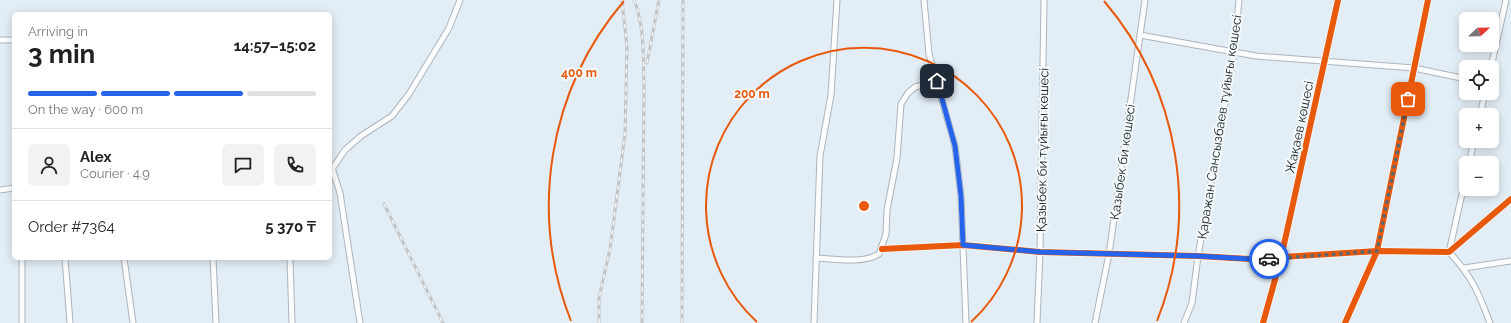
<!DOCTYPE html>
<meta charset="utf-8">
<style>
body{margin:0;font-family:Raleway,sans-serif;background:#f2f2f2;color:#222;height:100vh;display:flex;flex-direction:column;font-size:15px;white-space:nowrap}
*{box-sizing:border-box;margin:0}
p{font-size:13px;color:#767676}
.icon{flex:none;width:22px;height:22px;fill:none;stroke:currentColor;stroke-width:2;stroke-linecap:round;stroke-linejoin:round}
.map{position:relative;flex:1;overflow:hidden}
.drawer{position:absolute;left:12px;top:12px;width:320px;height:248px;display:flex;flex-direction:column;background:#fff;border-radius:6px;box-shadow:0 2px 10px #0003}
.drawer>*{flex:none}
.needle{width:26px;rotate:68deg}
.fabs{position:absolute;left:1459px;top:12px;display:grid;gap:8px}
.fabs a{display:grid;place-items:center;width:40px;height:40px;border-radius:6px;background:#fff;box-shadow:0 2px 10px #0003;font-size:20px}
.pin{position:absolute;display:grid;place-items:center;width:34px;height:34px;color:#fff;margin:-17px;border-radius:8px;box-shadow:0 2px 6px #0006}
.courier{position:absolute;display:grid;place-items:center;width:40px;height:40px;margin:-20px;border:3px solid #2563eb;border-radius:50%;background:#fff;color:#222;box-shadow:0 1px 5px #0007}
.summary em{font-style:normal;font-weight:700}
.summary div{display:flex;flex-direction:column-reverse}
.summary{display:flex;align-items:center;justify-content:space-between;height:68px;padding:0 16px}
h1{font-size:26px;font-weight:700;line-height:30px}
.bar{display:grid;grid-template-columns:repeat(4,1fr);gap:6px 4px;align-content:center;height:48px;padding:0 16px}
.bar i{height:5px;border-radius:3px;background:#e0e0e0}
.bar .current{background:#2563eb}
.bar p{grid-column:span 4}
.line{display:flex;align-items:center;gap:10px;padding:0 16px;border-top:1px solid #e0e0e0}
.line div{flex:1}
.round{display:grid;place-items:center;flex:none;width:42px;height:42px;border-radius:6px;background:#f2f2f2}
.map>svg:first-child{display:block}
.lines{fill:none;stroke-linecap:round;stroke-linejoin:round}
.minor-casing{stroke:#adb5bc;stroke-width:7}
.minor{stroke:#fbfcfe;stroke-width:5}
.rail-casing{stroke:#c2c4c6;stroke-width:3}
.rail{stroke:#f4f9fc;stroke-width:1.5;stroke-dasharray:4.5;stroke-linecap:butt}
.cycleway-casing{stroke:#f4f9fc;stroke-width:8}
.cycleway{stroke:#e8590c;stroke-width:6}
.done{stroke:#5e676e;stroke-width:4;stroke-dasharray:0 7.2}
.route{stroke:#2563eb;stroke-width:5}
.ring{fill:none;stroke:#e8590c;stroke-width:2}
.labels{text-anchor:middle;stroke-width:4;stroke-linejoin:round;paint-order:stroke}
.street-label{font-size:13px;fill:#171f25;stroke:#f4f9fc}
.centre{fill:#e8590c;stroke:#f4f9fc;stroke-width:2}
.ring-label{font-size:12px;text-anchor:middle;font-weight:bold;fill:#e8590c;stroke:#f4f9fc;stroke-width:4;stroke-linejoin:round;paint-order:stroke}
</style>
<div class="map">
<svg width="1511" height="323" viewBox="0 0 1511 323">
<rect width="100%" height="100%" fill="#e3edf5"/>
<g class="lines">
<g class="minor-casing">
<g id="minor">
<path d="M924,0L929,54L955,146L961,196L966,323"/>
<path d="M1140,35L1256,56L1414,68L1466,79"/>
<path d="M0,40H14"/>
<path d="M1491,67L1506,0"/>
<path d="M1480,115L1485,93"/>
<path d="M1469,163L1474,141"/>
<path d="M332,168L340,193L360,323"/>
<path d="M330,172L345,150L361,136L392,116L409,94L449,28L460,0"/>
<path d="M0,190L14,188"/>
<path d="M882,249L963,245L1040,252L1198,256L1250,259L1377,251L1449,252L1511,199"/>
<path d="M1449,252C1471,275 1479,293 1490,323"/>
<path d="M1449,252L1466,176"/>
<path d="M22,258V323"/>
<path d="M65,258L70,323"/>
<path d="M124,258L133,323"/>
<path d="M213,258L216,323"/>
<path d="M290,258L292,323"/>
<path d="M816,258C834,259 863,264 879,254L886,234L887,210L897,158L901,104L908,93L915,87L937,81"/>
<path d="M1464,268L1511,261"/>
<path d="M814,323L820,156L831,95L837,0"/>
<path d="M1037,323L1040,252L1044,0"/>
<path d="M1095,323L1109,254L1145,0"/>
<path d="M1184,323L1192,303L1198,256L1234,53L1239,0"/>
<path d="M1263,323L1281,258L1338,0"/>
<path d="M1345,323L1377,251L1428,0"/>
</g>
</g>
<use href="#minor" class="minor"/>
<g class="rail-casing">
<g id="rail">
<path d="M634,0C645,27 643,58 644,87L642,323"/>
<path d="M647,63L659,0"/>
<path d="M384,204L443,323"/>
<path d="M599,323V298L610,249L625,134L627,47L622,0"/>
<path d="M682,323L683,0"/>
</g>
</g>
<use href="#rail" class="rail"/>
<g class="cycleway-casing">
<g id="cycleway">
<path d="M882,249L963,245L1040,252L1198,256L1250,259L1377,251L1449,252L1511,199"/>
<path d="M1263,323L1281,258L1338,0"/>
<path d="M1345,323L1377,251L1428,0"/>
</g>
</g>
<use href="#cycleway" class="cycleway"/>
</g>
<g class="lines">
<path class="done" d="M1269,259L1377,251L1408,99"/>
<path class="route" d="M937,81L955,146L961,196L963,245L1040,252L1198,256L1250,259H1269"/>
</g>
<g class="ring">
<path d="M757 322A158 158 0 1 1 971 322"/>
<path d="M571 321A315 315 0 0 1 624 1M1104 1A315 315 0 0 1 1157 321"/>
</g>
<g class="labels">
<g class="street-label">
<text transform="translate(1219 127) rotate(-81)" y="5">Қаражан Сансызбаев тұйығы көшесі</text>
<text transform="translate(1299 127) rotate(-78)" y="5">Жақаев көшесі</text>
<text transform="translate(1042 150) rotate(-89)" y="5">Қазыбек би тұйығы көшесі</text>
<text transform="translate(1122 162) rotate(-82)" y="5">Қазыбек би көшесі</text>
</g>
</g>
<circle cx="864" cy="206" r="6" class="centre"/>
<g class="ring-label">
<text x="579" y="77">400 m</text>
<text x="752" y="98">200 m</text>
</g>
</svg>
<div class="fabs">
<a><svg class="needle" viewBox="-14 -14 28 28"><path d="M0-13l5 13h-10z" fill="#e53935"/><path d="M0 13l5-13h-10z" fill="#767676"/></svg></a>
<a><svg class="icon" aria-label="locate" viewBox="0 0 24 24"><circle cx="12" cy="12" r="6"/><path d="M12 2v4M12 18v4M2 12h4M18 12h4"/></svg></a>
<a>+</a>
<a>−</a>
</div>
<div class="pin" style="left:1408px;top:99px;background:#ea580c"><svg class="icon" aria-label="bag" viewBox="0 0 24 24"><path d="M5 8h14l-1 12H6zM9 8a3 3 0 0 1 6 0"/></svg></div>
<div class="pin" style="left:937px;top:81px;background:#1f2937"><svg class="icon" aria-label="home" viewBox="0 0 24 24"><path d="M3 11l9-7 9 7M6 9v11h12V9"/></svg></div>
<div class="courier" style="left:1269px;top:259px"><svg class="icon" aria-label="car" viewBox="0 0 24 24"><path d="M5 17H2v-5l4-1 3-4h7l3 4 3 1v5h-3M9 17h6M6 11h13"/><circle cx="7" cy="17" r="2"/><circle cx="17" cy="17" r="2"/></svg></div>
<section class="drawer">
<div class="summary"><div><h1>3 min</h1><p>Arriving in</p></div><em>14:57–15:02</em></div>
<div class="bar"><i class="current"></i><i class="current"></i><i class="current"></i><i></i><p>On the way · 600 m</p></div>
<div class="line" style="height:72px"><a class="round"><svg class="icon" aria-label="person" viewBox="0 0 24 24"><circle cx="12" cy="8" r="4"/><path d="M4 21q1-7 8-7t8 7"/></svg></a><div><b>Alex</b><p>Courier · 4.9</p></div><a class="round"><svg class="icon" aria-label="chat" viewBox="0 0 24 24"><path d="M4 5h16v11H9l-5 4z"/></svg></a><a class="round"><svg class="icon" aria-label="phone" viewBox="0 0 24 24"><path d="M5 4h4l2 5-3 2q2 4 5 5l2-3 5 2v4C11 20 4 13 5 4z"/></svg></a></div>
<div class="line" style="height:52px"><div>Order #7364</div><b>5 370 ₸</b></div>
</section>
</div>
